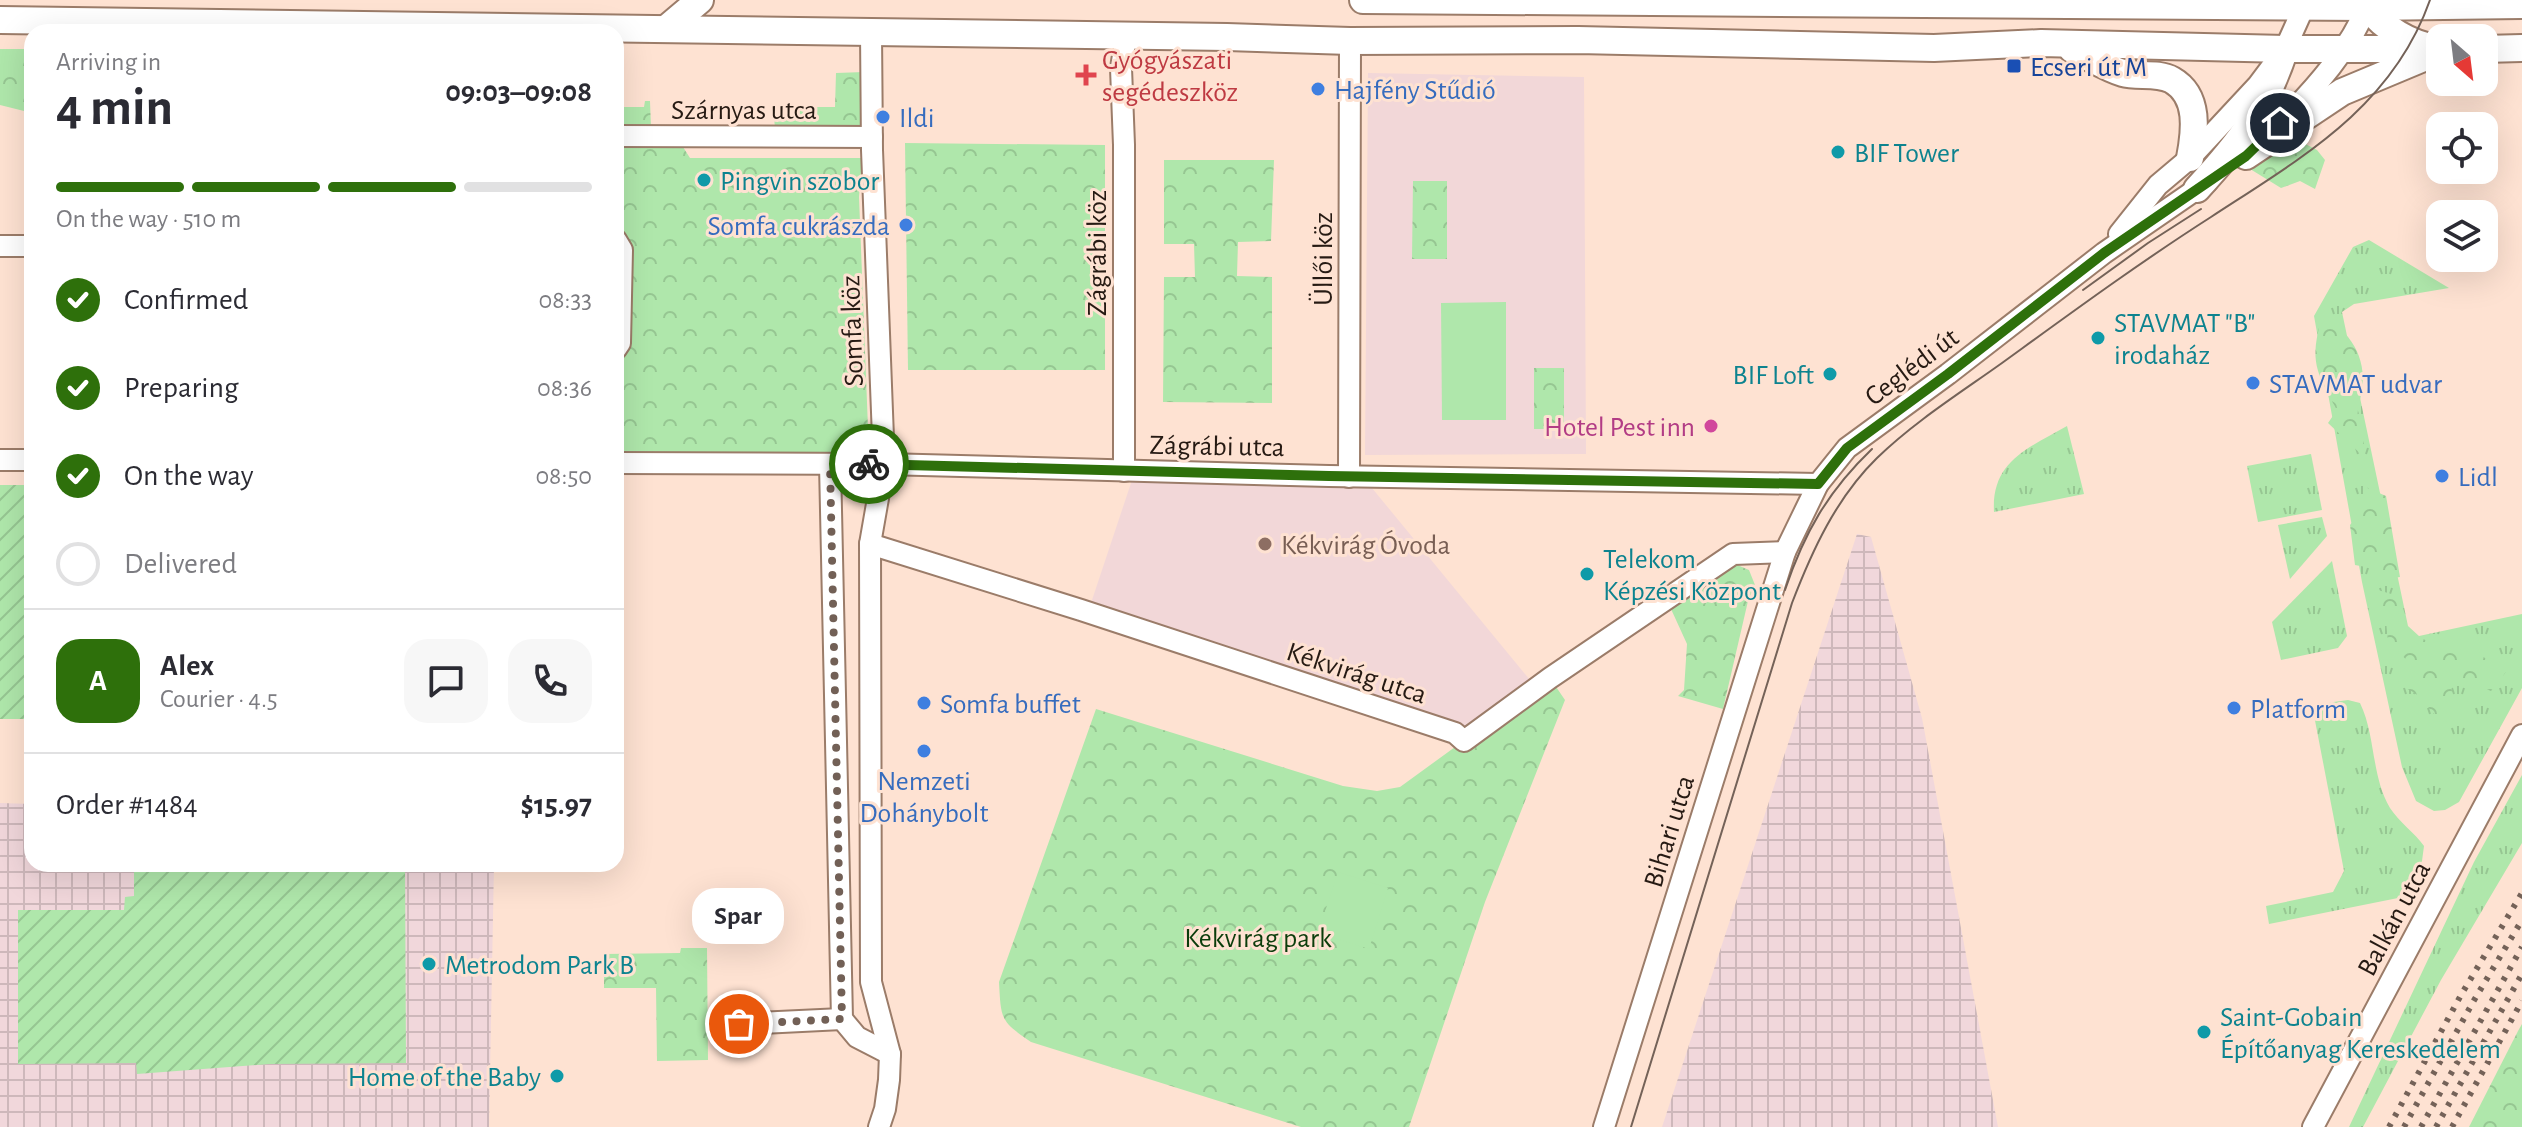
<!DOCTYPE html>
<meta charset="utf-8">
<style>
body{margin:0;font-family:"Alegreya Sans",sans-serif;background:#f7f7f7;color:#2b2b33;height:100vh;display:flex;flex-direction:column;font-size:30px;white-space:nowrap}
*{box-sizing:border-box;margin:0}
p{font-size:26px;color:#7c7c81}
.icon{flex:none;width:44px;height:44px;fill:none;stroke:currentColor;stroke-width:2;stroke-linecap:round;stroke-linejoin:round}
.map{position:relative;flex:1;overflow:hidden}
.sheet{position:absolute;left:24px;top:24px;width:600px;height:848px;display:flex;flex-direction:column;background:#fff;border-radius:24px;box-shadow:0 8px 32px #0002}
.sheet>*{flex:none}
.needle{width:52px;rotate:152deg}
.tools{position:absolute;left:2426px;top:24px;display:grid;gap:16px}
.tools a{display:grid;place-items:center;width:72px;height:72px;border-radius:16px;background:#fff;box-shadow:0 8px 32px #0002;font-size:40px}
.pin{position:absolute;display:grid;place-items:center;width:68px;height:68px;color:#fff;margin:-34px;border:4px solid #fff;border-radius:50%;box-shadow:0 2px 8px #0007}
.courier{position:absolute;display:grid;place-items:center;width:80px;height:80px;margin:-40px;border:6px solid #2e700b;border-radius:50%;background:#fff;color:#222;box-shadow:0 2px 10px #0007}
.bubble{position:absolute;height:56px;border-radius:24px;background:#fff;box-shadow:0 8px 32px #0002;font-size:26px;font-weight:700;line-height:56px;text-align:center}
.head em{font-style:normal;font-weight:700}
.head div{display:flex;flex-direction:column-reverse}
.head{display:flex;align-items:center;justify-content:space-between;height:136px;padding:0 32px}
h1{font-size:52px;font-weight:700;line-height:60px}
.bar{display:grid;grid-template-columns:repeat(4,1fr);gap:12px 8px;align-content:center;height:96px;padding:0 32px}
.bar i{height:10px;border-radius:6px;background:#e1e1e2}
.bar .active{background:#2e700b}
.bar p{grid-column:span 4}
.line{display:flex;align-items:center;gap:20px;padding:0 32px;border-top:2px solid #e1e1e2}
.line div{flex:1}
.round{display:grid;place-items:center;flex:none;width:84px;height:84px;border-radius:24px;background:#f7f7f7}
ol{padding:0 32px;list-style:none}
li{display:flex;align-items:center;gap:24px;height:88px}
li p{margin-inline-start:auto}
li .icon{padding:8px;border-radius:50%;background:#2e700b;color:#fff;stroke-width:4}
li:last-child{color:#7c7c81}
li i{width:44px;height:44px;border:4px solid #e1e1e2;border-radius:50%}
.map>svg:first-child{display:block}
.industrial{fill:url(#industrial-grid)}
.education{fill:#f2d7d8}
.grass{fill:url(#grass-tufts)}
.forest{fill:url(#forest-crowns)}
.garden{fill:url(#garden-furrows)}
.pitch{fill:#afe7ab}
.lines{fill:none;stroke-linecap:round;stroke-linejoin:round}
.minor-casing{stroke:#9b7c69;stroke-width:24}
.major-casing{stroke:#9b7c69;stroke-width:30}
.minor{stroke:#fff;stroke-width:20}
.major{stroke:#fff;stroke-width:26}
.tram{stroke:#746258;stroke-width:2}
.rail{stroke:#746258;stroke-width:6;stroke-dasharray:4 8;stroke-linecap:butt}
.done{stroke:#726056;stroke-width:8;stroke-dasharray:0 14.4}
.route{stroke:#2e700b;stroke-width:10}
.transit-dot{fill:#1a4fb4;stroke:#fee2d2;stroke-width:3}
.health-dot{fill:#e0444e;stroke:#fee2d2;stroke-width:3}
.shop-dot{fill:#3f7fe0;stroke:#fee2d2;stroke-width:3}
.culture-dot{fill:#0f9aa8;stroke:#fee2d2;stroke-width:3}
.hotel-dot{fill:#d1479c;stroke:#fee2d2;stroke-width:3}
.education-dot{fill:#8d6e63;stroke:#fee2d2;stroke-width:3}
.labels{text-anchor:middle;stroke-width:6;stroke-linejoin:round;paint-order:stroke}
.health-label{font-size:28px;fill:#be3a42;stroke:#fee2d2;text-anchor:start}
.transit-label{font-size:28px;fill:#164399;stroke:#fee2d2;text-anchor:start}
.shop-label{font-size:28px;fill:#366cbe;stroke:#fee2d2;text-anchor:start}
.street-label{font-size:28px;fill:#261a13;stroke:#fee2d2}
.culture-label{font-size:28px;fill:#0d838f;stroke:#fee2d2;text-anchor:start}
.hotel-label{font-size:28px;fill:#b23c85;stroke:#fee2d2;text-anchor:end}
.education-label{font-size:28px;fill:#785e54;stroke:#fee2d2;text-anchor:start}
.park-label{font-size:28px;fill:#0b3d0b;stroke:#fee2d2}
</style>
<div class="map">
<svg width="2522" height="1127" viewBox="0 0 2522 1127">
<defs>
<pattern id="industrial-grid" width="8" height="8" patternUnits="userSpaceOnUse" patternTransform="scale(2)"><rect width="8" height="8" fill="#f1d7db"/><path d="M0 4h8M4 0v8" fill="none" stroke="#ceb8bb"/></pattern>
<pattern id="grass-tufts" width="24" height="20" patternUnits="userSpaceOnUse" patternTransform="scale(2)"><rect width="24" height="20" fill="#afe7ab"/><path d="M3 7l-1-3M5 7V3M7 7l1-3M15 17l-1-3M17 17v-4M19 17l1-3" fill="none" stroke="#96c692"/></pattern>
<pattern id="forest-crowns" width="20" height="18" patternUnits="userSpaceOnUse" patternTransform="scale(2)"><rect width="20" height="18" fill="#afe7ab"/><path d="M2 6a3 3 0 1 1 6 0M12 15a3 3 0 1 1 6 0" fill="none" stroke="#96c692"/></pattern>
<pattern id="garden-furrows" width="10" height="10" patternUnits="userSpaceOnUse" patternTransform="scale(2)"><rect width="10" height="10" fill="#afe7ab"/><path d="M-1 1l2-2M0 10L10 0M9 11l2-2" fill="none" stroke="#96c692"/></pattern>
</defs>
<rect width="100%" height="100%" fill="#fee2d2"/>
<g class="industrial">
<path d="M1857,534L1871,537L1922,718L1998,1127H1662Z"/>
<path d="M0,803L32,804V864H494L489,1127H0Z"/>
</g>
<g class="education">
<path d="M1368,73L1584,77L1586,454L1365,455Z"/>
<path d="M1133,477L1367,482L1530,680L1464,730L1090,606Z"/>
</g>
<g class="grass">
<path d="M2369,240L2449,288L2354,304L2342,312L2408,626L2419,636L2522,614V688L2459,802L2445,810L2434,811L2416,801L2402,767L2362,582L2314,316L2353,247Z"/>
<path d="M2067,426L2084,494L1994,512C1991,461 2029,448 2067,426Z"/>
<path d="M2311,454L2322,510L2258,522L2247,466Z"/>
<path d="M2322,517L2327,536L2290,579L2278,525Z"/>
<path d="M2332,561L2347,636L2338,648L2281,660L2272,622Z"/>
<path d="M2348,700L2360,703C2376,736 2371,776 2390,808C2399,822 2415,833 2424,846L2422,861L2403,897L2269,924L2266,906L2333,892L2344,871L2312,705Z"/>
<path d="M2522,775V843L2441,980L2363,1127H2349L2474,862Z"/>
</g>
<g class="forest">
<path d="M0,49H32V113L0,105Z"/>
<path d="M864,72L863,127L775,128L773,107H835L836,73Z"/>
<path d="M645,101H650L651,128L616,127V107H644Z"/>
<path d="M2286,134L2317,150L2325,160L2315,189L2300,181L2281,188L2242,164Z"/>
<path d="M905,143L1105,145V370H908Z"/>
<path d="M616,147H683L690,158H862L859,197L868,428L872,458L616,453Z"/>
<path d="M1164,160H1274L1271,241L1238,242L1237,276L1272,277V403L1163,402L1164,277H1195L1194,244H1164Z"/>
<path d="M1413,181H1447V259H1412Z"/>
<path d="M2322,317C2350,330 2367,358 2362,389C2361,399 2356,411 2358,421C2360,436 2366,441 2365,458L2328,423L2337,410C2316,372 2309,361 2322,317Z"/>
<rect x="1534" y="368" width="30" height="61"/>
<path d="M2365,487L2386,496L2400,577L2386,579L2371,568L2355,565L2350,525L2364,507Z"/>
<path d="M1735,564L1749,570L1755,585L1748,601L1723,709L1678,696L1684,690L1687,644L1671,609Z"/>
<path d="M2378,590L2398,596L2404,629L2433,644L2461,642L2506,672L2491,691L2465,680L2451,685L2456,718L2438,719L2419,696L2399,684L2409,662L2388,643L2386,620L2375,603Z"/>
<path d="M1550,678L1565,700L1485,902L1409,1127H1301L1031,1042C1000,1021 1001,1019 999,982L1096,709L1343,786L1377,791L1400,787Z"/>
<path d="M681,948H707L708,1060L657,1061L656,988H604V954L680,953Z"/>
<path d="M2522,1024V1127H2469L2518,1031Z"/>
</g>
<g class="garden">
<rect x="0" y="485" width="32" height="234"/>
<path d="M134,864H405L406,1063L269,1064L137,1074L136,1063L18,1064V910H124L125,897L134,896Z"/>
</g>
<g class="pitch">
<path d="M1506,302V420H1442L1441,303Z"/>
<path d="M1338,872L1388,888L1369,949L1318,933Z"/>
</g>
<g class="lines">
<g class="minor-casing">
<g id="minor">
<path d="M871,33L872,150L884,464L870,544L871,982L890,1054L889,1080L885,1109L879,1127"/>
<path d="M2278,125C2315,89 2351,48 2370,0"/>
<path d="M616,136L872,137"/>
<path d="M2119,234L2158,185L2190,158L2258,85L2285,49L2307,0"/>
<path d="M616,240L622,250L620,343L616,349"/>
<path d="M0,246H32"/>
<path d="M0,460H32"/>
<path d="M616,463L884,464L1329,476L1818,484"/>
<path d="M830,464L842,1019L857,1037L890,1054"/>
<path d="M1124,471V145L1121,68L1126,36"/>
<path d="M1349,477L1350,41"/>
<path d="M870,544L1081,610L1455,733L1464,741L1550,678L1733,554L1785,552"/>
<path d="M739,1024L842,1019"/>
<path d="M1604,1127L1785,552L1818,484L1847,448L1948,374L2104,253L2207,182"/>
<path d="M2313,1127L2522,735"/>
</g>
</g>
<g class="major-casing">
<g id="major">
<path d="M1363,0L2367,7L2522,5"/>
<path d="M2363,0C2377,23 2401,39 2426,46"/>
<path d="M0,20L1227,37L1350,41L1578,40L1934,48L2041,43L2285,49H2440"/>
<path d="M667,28L700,0"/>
<path d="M2072,49C2088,56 2106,68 2123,73C2137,77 2158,72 2172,80C2200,96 2195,132 2190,158"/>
<path d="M2484,49L2522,48"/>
<path d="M2246,156L2342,92L2433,54"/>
<path d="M2197,189C2241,141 2264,112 2285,49"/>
</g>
</g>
<use href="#minor" class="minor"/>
<use href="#major" class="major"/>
<g class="tram">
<path d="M2083,290L2148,243L2201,209"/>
<path d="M1785,590C1804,533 1828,491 1872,449"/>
<path d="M1631,1127L1792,603C1812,551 1836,498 1877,458C1914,422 1960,393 2002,363C2071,313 2139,263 2211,217C2301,158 2392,108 2430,0"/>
</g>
<g class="rail">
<path d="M2389,1127L2461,995L2522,893"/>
<path d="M2404,1127L2473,1002L2522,920"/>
<path d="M2421,1127L2522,947"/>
<path d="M2436,1127L2522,974"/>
<path d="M2452,1127L2522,1001"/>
</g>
</g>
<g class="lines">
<path class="done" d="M739,1024L842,1019L830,464H869"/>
<path class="route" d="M869,464L1329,476L1818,484L1847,448L1948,374L2104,253L2246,156L2280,123"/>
</g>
<rect class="transit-dot" x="2006" y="58" width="16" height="16" rx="4"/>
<path class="health-dot" d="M1082 63h8v8h8v8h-8v8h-8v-8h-8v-8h8z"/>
<g class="shop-dot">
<circle cx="1318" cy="89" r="8"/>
<circle cx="883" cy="117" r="8"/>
<circle cx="906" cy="225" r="8"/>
<circle cx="2253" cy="383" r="8"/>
<circle cx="2442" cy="476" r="8"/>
<circle cx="924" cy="703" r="8"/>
<circle cx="2234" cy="708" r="8"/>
<circle cx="924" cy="751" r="8"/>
</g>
<g class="culture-dot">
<circle cx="1838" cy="152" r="8"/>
<circle cx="704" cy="180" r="8"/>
<circle cx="2098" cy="338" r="8"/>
<circle cx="1830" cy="374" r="8"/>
<circle cx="1587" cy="574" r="8"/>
<circle cx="429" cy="964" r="8"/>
<circle cx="2204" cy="1032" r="8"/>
<circle cx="557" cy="1076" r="8"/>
</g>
<circle class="hotel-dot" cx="1711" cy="426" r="8"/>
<circle class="education-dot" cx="1265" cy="544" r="8"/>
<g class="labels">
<g class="health-label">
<text x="1102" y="69">Gyógyászati<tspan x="1102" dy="32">segédeszköz</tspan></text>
</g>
<g class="transit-label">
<text x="2030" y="76">Ecseri út M</text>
</g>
<g class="shop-label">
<text x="1334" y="99">Hajfény Stűdió</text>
<text x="899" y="127">Ildi</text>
<text x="890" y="235" text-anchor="end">Somfa cukrászda</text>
<text x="2269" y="393">STAVMAT udvar</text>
<text x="2458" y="486">Lidl</text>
<text x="940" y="713">Somfa buffet</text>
<text x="2250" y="718">Platform</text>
<text x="924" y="790" text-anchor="middle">Nemzeti<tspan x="924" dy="32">Dohánybolt</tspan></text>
</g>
<g class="street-label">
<text x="744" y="119">Szárnyas utca</text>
<text transform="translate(1096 253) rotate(-90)" y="10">Zágrábi köz</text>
<text transform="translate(1322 259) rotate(-90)" y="10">Üllői köz</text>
<text transform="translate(851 331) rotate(-92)" y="10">Somfa köz</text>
<text transform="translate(1911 366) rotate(-37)" y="10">Ceglédi út</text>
<text transform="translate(1217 445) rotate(1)" y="10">Zágrábi utca</text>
<text transform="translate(1357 672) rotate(18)" y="10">Kékvirág utca</text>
<text transform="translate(1668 831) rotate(-73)" y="10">Bihari utca</text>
<text transform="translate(2393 918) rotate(-62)" y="10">Balkán utca</text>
</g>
<g class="culture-label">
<text x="1854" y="162">BIF Tower</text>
<text x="720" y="190">Pingvin szobor</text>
<text x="2114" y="332">STAVMAT "B"<tspan x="2114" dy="32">irodaház</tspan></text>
<text x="1814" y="384" text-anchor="end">BIF Loft</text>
<text x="1603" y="568">Telekom<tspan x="1603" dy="32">Képzési Központ</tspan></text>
<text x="445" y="974">Metrodom Park B</text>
<text x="2220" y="1026">Saint-Gobain<tspan x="2220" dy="32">Építőanyag Kereskedelem</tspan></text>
<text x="541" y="1086" text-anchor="end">Home of the Baby</text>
</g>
<g class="hotel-label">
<text x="1695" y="436">Hotel Pest inn</text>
</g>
<g class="education-label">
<text x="1281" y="554">Kékvirág Óvoda</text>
</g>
<g class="park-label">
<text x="1258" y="947">Kékvirág park</text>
</g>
</g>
</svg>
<div class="tools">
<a><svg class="needle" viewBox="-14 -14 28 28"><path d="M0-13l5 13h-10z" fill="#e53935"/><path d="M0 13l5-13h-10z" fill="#7c7c81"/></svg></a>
<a><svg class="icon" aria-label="locate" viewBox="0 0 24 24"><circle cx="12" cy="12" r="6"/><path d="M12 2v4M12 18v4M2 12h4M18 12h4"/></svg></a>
<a><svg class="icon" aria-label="layers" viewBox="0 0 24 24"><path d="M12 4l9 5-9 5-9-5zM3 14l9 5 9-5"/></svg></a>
</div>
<div class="pin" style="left:739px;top:1024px;background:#ea580c"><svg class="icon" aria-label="bag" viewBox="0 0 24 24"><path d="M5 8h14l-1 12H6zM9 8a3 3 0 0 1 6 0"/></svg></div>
<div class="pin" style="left:2280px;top:123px;background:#1f2937"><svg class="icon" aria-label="home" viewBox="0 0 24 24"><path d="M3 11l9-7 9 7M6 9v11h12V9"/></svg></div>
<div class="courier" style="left:869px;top:464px"><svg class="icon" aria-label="bike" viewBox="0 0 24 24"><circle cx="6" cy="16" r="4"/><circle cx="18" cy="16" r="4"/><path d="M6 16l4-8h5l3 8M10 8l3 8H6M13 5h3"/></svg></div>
<div class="bubble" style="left:692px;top:888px;width:92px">Spar</div>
<section class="sheet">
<div class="head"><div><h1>4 min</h1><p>Arriving in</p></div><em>09:03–09:08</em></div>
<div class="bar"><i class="active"></i><i class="active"></i><i class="active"></i><i></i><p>On the way · 510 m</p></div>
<ol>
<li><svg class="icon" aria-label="check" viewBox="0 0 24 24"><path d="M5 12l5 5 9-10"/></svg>Confirmed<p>08:33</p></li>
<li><svg class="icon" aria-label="check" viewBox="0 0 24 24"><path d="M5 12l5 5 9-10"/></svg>Preparing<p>08:36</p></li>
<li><svg class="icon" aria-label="check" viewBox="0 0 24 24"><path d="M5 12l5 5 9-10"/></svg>On the way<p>08:50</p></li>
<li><i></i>Delivered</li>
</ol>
<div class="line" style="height:144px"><b class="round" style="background:#2e700b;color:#fff">A</b><div><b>Alex</b><p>Courier · 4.5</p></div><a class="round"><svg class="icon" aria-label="chat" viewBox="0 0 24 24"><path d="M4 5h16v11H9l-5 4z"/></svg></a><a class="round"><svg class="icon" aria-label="phone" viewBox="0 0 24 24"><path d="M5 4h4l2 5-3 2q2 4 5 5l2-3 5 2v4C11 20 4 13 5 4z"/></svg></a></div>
<div class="line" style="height:104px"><div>Order #1484</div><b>$15.97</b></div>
</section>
</div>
